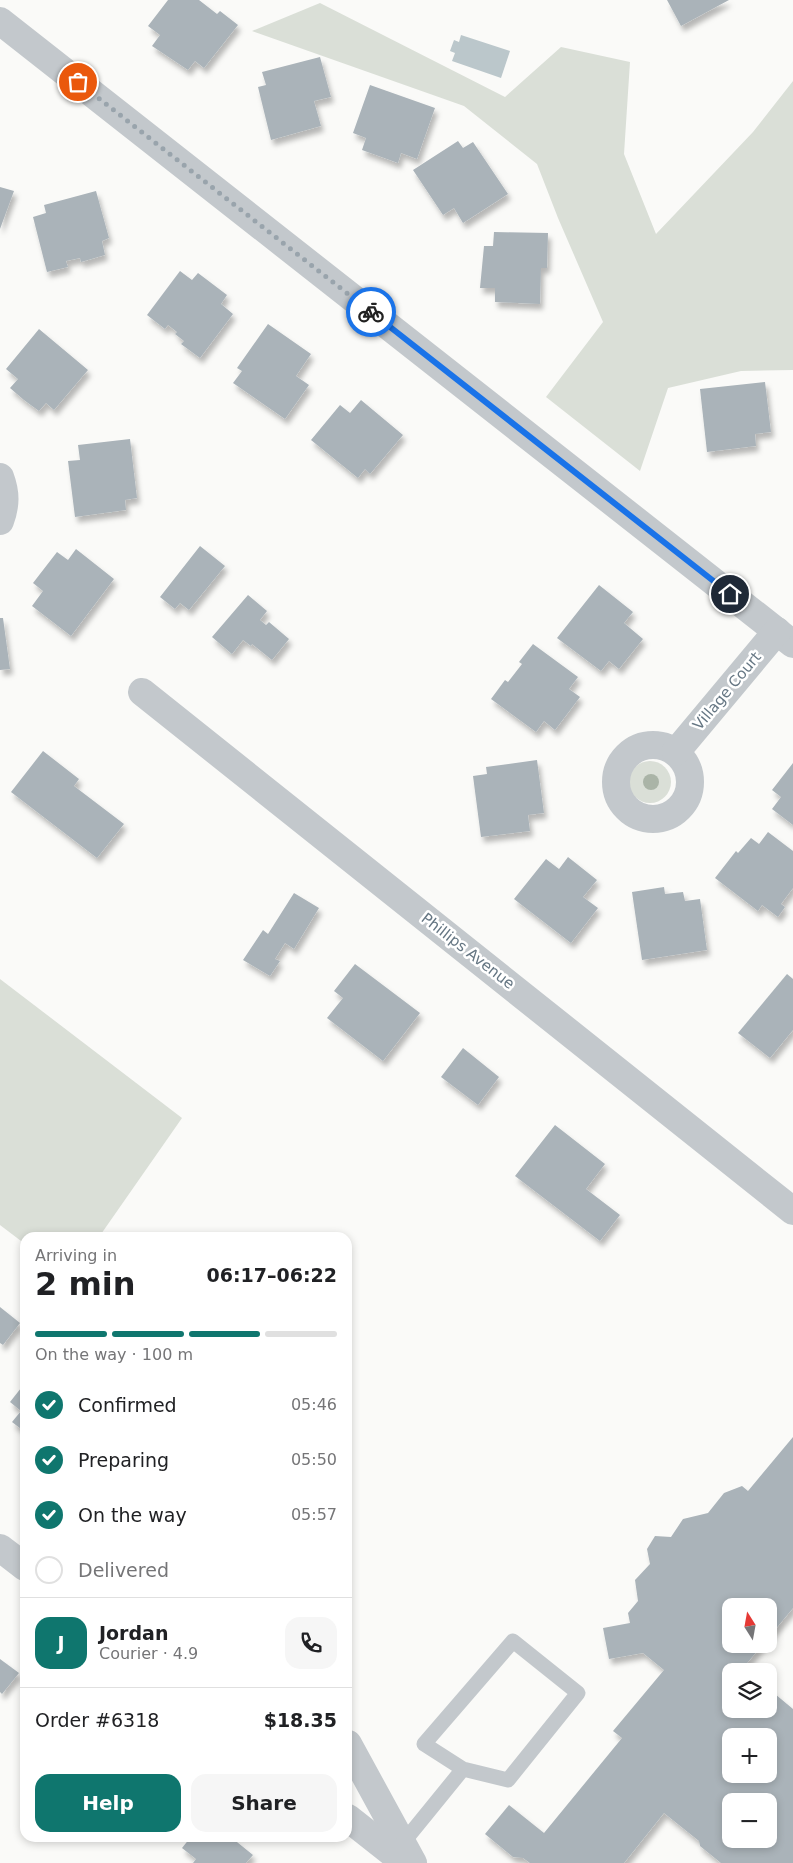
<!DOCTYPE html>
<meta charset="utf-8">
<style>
body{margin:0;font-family:"DejaVu Sans",sans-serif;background:#f6f6f6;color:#202124;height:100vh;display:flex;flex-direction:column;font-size:19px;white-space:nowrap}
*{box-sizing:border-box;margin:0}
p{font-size:16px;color:#757577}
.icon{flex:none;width:28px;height:28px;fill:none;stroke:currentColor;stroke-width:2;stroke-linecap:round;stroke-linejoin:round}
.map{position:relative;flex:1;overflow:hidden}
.side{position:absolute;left:20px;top:1232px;width:332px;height:610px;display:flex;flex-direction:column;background:#fff;border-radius:15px;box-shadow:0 2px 8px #0003}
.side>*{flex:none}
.needle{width:32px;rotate:349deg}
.buttons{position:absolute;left:722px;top:1598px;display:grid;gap:10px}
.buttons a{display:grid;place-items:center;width:55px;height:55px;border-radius:10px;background:#fff;box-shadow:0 2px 8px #0003;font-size:25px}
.pin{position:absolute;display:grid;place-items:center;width:42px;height:42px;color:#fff;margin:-21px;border:2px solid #fff;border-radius:50%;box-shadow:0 1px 5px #0007}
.courier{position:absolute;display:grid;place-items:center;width:50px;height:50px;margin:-25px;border:4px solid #1a73e8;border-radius:50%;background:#fff;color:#222;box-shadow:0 1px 6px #0007}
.headline em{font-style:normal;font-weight:700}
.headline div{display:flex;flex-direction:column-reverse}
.headline{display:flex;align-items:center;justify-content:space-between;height:85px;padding:0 15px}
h1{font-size:32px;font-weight:700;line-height:38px}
.bar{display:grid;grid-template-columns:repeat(4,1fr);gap:8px 5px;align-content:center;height:60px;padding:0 15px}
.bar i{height:6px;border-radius:4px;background:#e0e0e0}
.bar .current{background:#0f766e}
.bar p{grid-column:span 4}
.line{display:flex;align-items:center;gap:12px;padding:0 15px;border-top:1px solid #e0e0e0}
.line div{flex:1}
.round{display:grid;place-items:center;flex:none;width:52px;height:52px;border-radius:15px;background:#f6f6f6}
ol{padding:0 15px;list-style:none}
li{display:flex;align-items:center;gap:15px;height:55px}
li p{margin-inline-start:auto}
li .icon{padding:5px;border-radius:50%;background:#0f766e;color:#fff;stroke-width:4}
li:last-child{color:#757577}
li i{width:28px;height:28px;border:2px solid #e0e0e0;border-radius:50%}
.cta{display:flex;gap:10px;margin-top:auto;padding:10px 15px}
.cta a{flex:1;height:58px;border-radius:15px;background:#0f766e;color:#fff;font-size:20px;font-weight:700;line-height:58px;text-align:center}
.cta a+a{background:#f6f6f6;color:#202124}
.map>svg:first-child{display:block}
.green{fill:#dadfd7}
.water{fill:#bbc7cb}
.building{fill:#aab3b9;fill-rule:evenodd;filter:url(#shadow)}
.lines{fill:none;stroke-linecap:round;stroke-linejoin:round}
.lane{stroke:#c3c8cc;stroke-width:15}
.street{stroke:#c3c8cc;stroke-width:28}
.tree{fill:#aab4a7}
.done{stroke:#99a4ac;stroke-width:5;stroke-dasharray:0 9}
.route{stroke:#1a73e8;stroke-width:6}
.labels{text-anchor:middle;stroke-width:5;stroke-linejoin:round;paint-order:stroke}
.street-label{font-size:15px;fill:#657683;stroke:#fff}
</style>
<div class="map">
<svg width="793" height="1863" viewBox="0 0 793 1863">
<defs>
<filter id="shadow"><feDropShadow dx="3" dy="5.5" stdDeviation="2.5" flood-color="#0004"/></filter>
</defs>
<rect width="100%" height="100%" fill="#fafaf8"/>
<g class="green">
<path d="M320,3L505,97L561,47L630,62L624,154L656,234L753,132L793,81V370L741,371L668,388L640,471L546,397L603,322L558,218L537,164L464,106L252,31Z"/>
<circle cx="650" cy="782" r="21"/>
<path d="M0,979L182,1118L99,1237L25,1238V1244L0,1225Z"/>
</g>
<path class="water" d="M461,35L510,51L501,78L452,61L455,53L450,51L454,40L459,42Z"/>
<g class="building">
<path d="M168,0H199L217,14L220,11L238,25L204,68L195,61L188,70L152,46L160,35L148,26Z"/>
<path d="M667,0H729L681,26Z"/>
<path d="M320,57L331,97L314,101L321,126L271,140L258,87L266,85L262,72Z"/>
<path d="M370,85L435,108L417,159L401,153L398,163L362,150L366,138L353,133Z"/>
<path d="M458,141L463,148L473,142L508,194L463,223L454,208L443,215L413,170Z"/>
<path d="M0,187L14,191L0,229Z"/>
<path d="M96,191L109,238L102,241L105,255L81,262L80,258L66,261L68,267L47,272L33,217L46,213L44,205Z"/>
<path d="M494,232L548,233L547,268H541L540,304L495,302V288H480L484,246H493Z"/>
<path d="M180,271L192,280L198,273L227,295L221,304L233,314L200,358L181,344L184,341L175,334L177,332L168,325L165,329L147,315Z"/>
<path d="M268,324L311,354L296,376L309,385L285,419L233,383L242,371L237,368Z"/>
<path d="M39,329L88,370L54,410L46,403L39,411L24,400L10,388L18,379L6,369Z"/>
<path d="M765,382L771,432L755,434L756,446L707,452L700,389Z"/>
<path d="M361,400L403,435L370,474L365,469L358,478L311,440L340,405L350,413Z"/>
<path d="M130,439L137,498L125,500L126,510L75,517L68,461L80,460L78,445Z"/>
<path d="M200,546L225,566L189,610L180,603L175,609L160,597Z"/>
<path d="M76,549L114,579L71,636L32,606L43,591L33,583L57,552L68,560Z"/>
<path d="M599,585L633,612L624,623L643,639L619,669L609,661L601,671L557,638Z"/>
<path d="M248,595L267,611L260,620L266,625L269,622L289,639L272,660L252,644L251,646L243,640L232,654L212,637Z"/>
<path d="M0,618H3L10,669L0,670Z"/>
<path d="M533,644L578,677L569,689L580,697L555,730L544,721L536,732L491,699L505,680L508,682L522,664L519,662Z"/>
<path d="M43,751L79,779L74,786L124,824L97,858L11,792Z"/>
<path d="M537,760L544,813L528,815L530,831L481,837L473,776L487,774L486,767Z"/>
<path d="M793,763V825L772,809L781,797L772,790Z"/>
<path d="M768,832L793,851V888L781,904L785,907L778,917L762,905L758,911L715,878L736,851L738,853L751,838L759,844Z"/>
<path d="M568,857L597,880L583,897L598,908L571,943L514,899L546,859L559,869Z"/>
<path d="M664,887L665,894L683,892L685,901L700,899L707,950L642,960L632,892Z"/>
<path d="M294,893L319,908L294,949L285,943L275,959L280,961L270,976L243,960L263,930L268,934Z"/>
<path d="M355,964L420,1013L383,1061L327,1018L343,998L334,991Z"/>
<path d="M787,974L793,979V1030L770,1058L738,1033Z"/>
<path d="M463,1048L499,1077L478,1105L441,1077Z"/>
<path d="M555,1125L605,1164L586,1189L620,1215L600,1241L515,1176Z"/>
<path d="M0,1307L20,1323L3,1345L0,1343Z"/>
<path d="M25,1383V1432L12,1422L21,1411L10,1402Z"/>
<path d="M793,1437V1608L769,1637V1606H731V1644H763L743,1668L747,1671H731V1709H769V1689L793,1709V1863H721L700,1846L699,1841L664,1813L624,1863H530L523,1858L513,1857L485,1834L509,1805L544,1833L622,1738L613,1731L664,1670L643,1653L609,1659L603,1628L630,1623L628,1613L638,1601L635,1580L650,1564L647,1549L655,1536L671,1537L683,1519L708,1513L724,1493L742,1486L748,1491ZM731,1736H769V1774H731ZM731,1801H769V1839H731Z"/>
<path d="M0,1659L19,1673L2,1694L0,1692Z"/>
<path d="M190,1838H232L253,1855L246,1863H193L196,1859L182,1848Z"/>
</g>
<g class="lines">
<path class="lane" d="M402,1844L463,1769L508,1780L578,1693L513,1641L424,1744L463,1769"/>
<g class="street">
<path d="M0,21L793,644"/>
<path d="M0,477C6,493 6,505 0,521"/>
<path d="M142,692L793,1211"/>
<circle cx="653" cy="782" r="37"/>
<path d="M676,752L777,631"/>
<path d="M0,1548L25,1567"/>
<path d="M348,1744L413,1863"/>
<path d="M348,1818L405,1863"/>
</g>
</g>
<circle class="tree" cx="651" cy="782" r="8"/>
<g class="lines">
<path class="done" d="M78,82L371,312"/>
<path class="route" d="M371,312L730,594"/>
</g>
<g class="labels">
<g class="street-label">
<text transform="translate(727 691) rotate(-50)" y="5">Village Court</text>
<text transform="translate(468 951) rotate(38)" y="5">Phillips Avenue</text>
</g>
</g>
</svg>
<div class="buttons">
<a><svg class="needle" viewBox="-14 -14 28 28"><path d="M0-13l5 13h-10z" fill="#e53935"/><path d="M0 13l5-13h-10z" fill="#757577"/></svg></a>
<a><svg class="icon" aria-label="layers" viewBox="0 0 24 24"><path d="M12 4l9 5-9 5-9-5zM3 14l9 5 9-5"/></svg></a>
<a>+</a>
<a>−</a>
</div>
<div class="pin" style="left:78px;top:82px;background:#ea580c"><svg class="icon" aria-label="bag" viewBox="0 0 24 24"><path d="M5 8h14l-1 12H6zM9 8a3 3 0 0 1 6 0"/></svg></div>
<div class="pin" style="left:730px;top:594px;background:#1f2937"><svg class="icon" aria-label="home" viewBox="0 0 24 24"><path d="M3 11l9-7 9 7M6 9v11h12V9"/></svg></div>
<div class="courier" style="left:371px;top:312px"><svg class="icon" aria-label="bike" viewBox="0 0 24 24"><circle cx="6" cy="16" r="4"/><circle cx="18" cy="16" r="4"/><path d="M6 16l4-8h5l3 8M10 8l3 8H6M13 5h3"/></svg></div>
<section class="side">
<div class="headline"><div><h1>2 min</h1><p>Arriving in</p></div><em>06:17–06:22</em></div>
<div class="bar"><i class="current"></i><i class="current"></i><i class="current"></i><i></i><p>On the way · 100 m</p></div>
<ol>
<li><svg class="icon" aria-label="check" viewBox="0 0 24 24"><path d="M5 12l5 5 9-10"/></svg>Confirmed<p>05:46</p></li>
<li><svg class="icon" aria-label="check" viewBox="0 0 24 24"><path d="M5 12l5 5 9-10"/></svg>Preparing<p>05:50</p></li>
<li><svg class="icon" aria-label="check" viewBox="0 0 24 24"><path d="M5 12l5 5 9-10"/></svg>On the way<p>05:57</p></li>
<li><i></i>Delivered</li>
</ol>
<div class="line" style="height:90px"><b class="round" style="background:#0f766e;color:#fff">J</b><div><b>Jordan</b><p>Courier · 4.9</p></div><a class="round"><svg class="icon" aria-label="phone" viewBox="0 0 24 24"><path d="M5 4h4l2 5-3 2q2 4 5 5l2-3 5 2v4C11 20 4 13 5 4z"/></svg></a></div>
<div class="line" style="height:65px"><div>Order #6318</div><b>$18.35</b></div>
<div class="cta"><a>Help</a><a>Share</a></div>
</section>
</div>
